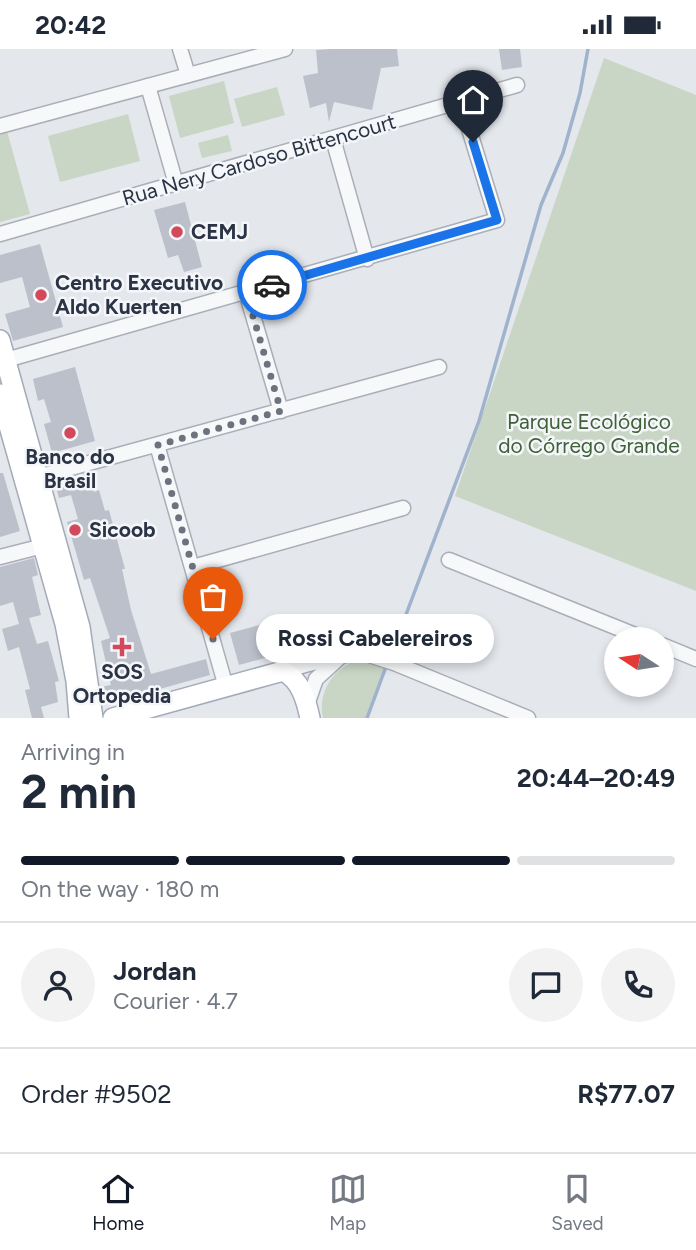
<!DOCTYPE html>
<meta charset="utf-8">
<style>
body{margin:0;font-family:Figtree,sans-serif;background:#f2f2f3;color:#1f2937;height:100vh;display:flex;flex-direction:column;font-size:26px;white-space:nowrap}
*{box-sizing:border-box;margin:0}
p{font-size:23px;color:#747a83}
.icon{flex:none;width:38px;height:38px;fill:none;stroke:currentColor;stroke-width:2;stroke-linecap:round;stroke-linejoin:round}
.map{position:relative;height:669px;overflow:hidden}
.panel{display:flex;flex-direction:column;background:#fff;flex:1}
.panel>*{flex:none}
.needle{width:46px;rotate:282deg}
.tools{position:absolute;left:604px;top:578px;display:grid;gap:14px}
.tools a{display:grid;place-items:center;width:70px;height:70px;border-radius:50%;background:#fff;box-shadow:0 4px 10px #0003;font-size:35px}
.pin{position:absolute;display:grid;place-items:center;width:60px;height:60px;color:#fff;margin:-72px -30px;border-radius:50% 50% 50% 0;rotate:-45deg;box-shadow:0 0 7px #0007}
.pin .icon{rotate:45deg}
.courier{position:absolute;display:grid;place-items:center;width:70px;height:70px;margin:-35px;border:5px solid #1a73e8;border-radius:50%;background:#fff;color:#222;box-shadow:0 2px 9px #0007}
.bubble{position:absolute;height:49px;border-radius:24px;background:#fff;box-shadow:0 4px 10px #0003;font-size:23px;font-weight:700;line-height:49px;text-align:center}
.head em{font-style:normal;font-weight:700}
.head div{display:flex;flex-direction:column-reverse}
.head{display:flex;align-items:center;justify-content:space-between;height:119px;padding:0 21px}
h1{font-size:46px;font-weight:700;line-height:52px}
.bar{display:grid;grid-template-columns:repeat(4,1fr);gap:10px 7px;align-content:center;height:84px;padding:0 21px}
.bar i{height:9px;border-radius:5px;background:#e0e1e3}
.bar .active{background:#111827}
.bar p{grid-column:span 4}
.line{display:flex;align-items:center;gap:18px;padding:0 21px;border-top:2px solid #e0e1e3}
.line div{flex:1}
.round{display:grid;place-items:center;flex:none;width:74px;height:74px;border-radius:37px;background:#f2f2f3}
.status{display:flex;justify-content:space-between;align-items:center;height:49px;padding:0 35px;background:#fff;direction:ltr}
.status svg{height:19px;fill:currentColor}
.tab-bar{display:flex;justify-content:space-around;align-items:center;height:98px;border-top:2px solid #e0e1e3;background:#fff;font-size:19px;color:#747a83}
.tab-bar a{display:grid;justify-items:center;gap:4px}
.tab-bar .active{color:#111827}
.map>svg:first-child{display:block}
.green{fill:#c9d6c5}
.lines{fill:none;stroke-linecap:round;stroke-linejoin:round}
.stream{stroke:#9fb4cc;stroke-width:3.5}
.building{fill:#bbc0ca}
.minor-casing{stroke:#a9aeb7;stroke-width:17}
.major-casing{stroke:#a3abb8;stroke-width:22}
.minor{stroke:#f7f8fa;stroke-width:14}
.major{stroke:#fff;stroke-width:19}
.done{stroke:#6c737f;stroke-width:7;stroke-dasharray:0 12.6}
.route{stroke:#1a73e8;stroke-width:9}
.poi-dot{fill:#d1495b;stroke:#f4f6f9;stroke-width:2.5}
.labels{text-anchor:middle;stroke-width:5;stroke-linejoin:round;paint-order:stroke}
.street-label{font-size:21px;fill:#2b3445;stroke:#f4f6f9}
.poi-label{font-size:21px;font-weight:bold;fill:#2b3445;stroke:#f4f6f9;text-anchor:start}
.park-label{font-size:21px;fill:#3f6138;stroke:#f4f6f9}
</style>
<div class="status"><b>20:42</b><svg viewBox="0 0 49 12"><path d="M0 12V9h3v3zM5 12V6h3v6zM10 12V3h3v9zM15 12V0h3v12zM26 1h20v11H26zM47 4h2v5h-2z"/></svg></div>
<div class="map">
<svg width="696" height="669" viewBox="0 0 696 669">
<rect width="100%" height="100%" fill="#e4e7ec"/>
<g class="green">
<path d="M604,9L696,46V542L455,447Z"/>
<path d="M224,32L234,74L180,89L169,47Z"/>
<path d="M277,38L285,66L242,78L234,50Z"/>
<path d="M128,65L140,112L60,133L48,87Z"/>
<path d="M7,82L30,165L0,173V84Z"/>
<path d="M228,86L232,102L202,109L198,94Z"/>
<path d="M358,612L387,617L367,669H323C317,645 333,617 358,612Z"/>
</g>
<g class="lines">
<g class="stream">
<path d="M390,608L479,372L541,156L563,104L580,44L588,0"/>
<path d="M367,669L387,615"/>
</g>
</g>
<g class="building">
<path d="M331,0H397L399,17L381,19L372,61L334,53L329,73L326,54L310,59L303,27L318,24L316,1Z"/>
<path d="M499,0H520L522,18L502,21Z"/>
<path d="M185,153L202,218L184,223L178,206L168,209L154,161Z"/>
<path d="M40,195L63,278L13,292L5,265L30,258L22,228L0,234V206Z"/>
<path d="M75,318L95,392L52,404L44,375L51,373L44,350L38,352L33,330Z"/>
<path d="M0,424H3L20,482L0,488Z"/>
<path d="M89,424L94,443L99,441L105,462L109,461L125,520H122L131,561L151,625L206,610L210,626L106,655L101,638L111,636L101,592L110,589L90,529L84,531L67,473L78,470L71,446L59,449L55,434Z"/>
<path d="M34,509L38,526L32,528L41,566L29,569L37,595L48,592L59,632L55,633L58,653L41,658L44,669H32L25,641L30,640L19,598L8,602L2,580L19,575L13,553L0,557V518Z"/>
<path d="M263,575L272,607L239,616L230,584Z"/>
</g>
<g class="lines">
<g class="minor-casing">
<g id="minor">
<path d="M180,0L188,26"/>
<path d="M148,37L176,135"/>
<path d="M0,77L285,0"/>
<path d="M333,90L367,210"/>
<path d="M0,185L517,36"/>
<path d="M246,243L281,362"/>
<path d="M6,311L497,171L461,54"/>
<path d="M157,396L226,638"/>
<path d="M38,428L439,318"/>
<path d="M0,508L43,497"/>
<path d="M449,511L645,590"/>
<path d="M193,518L403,459"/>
<path d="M662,596L696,610"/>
<path d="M283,622L342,606L366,605L394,614L528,669"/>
<path d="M307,656L316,630L339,609"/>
</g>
</g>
<g class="major-casing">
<g id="major">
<path d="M0,291L80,578L93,669"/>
<path d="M0,345L65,575L76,632L79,669"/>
<path d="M113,669L283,622C301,631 306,651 310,669"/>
</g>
</g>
<use href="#minor" class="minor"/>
<use href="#major" class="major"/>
</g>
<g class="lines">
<path class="done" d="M213,590L158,396L281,362L246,243L272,236"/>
<path class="route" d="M272,236L497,171L473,93"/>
</g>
<g class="poi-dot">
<circle cx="177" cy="183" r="7"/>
<circle cx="41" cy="246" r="7"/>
<circle cx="70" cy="384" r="7"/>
<circle cx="75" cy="481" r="7"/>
<path d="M118.5 587.5h7v7h7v7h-7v7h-7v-7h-7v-7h7z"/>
</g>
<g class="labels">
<g class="street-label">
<text transform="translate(259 111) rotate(-16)" y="7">Rua Nery Cardoso Bittencourt</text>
</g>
<g class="poi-label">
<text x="191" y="190">CEMJ</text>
<text x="55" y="241">Centro Executivo<tspan x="55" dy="24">Aldo Kuerten</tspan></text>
<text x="70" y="415" text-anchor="middle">Banco do<tspan x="70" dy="24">Brasil</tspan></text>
<text x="89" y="488">Sicoob</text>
<text x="122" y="630" text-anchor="middle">SOS<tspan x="122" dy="24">Ortopedia</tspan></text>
</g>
<g class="park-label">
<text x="589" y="380">Parque Ecológico<tspan x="589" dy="24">do Córrego Grande</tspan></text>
</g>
</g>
</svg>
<div class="tools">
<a><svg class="needle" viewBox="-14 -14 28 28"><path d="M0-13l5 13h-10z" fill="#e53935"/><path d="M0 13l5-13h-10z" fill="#747a83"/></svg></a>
</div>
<div class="pin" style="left:213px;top:590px;background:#ea580c"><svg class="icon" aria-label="bag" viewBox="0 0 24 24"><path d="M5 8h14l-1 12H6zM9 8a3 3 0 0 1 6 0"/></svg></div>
<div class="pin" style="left:473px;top:93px;background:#1f2937"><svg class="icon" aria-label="home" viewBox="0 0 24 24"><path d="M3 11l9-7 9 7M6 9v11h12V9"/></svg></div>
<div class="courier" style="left:272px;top:236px"><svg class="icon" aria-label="car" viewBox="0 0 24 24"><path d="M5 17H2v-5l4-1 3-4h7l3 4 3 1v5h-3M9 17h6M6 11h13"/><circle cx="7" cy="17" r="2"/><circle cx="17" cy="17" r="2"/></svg></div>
<div class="bubble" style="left:256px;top:565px;width:238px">Rossi Cabelereiros</div>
</div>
<section class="panel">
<div class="head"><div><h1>2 min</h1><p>Arriving in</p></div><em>20:44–20:49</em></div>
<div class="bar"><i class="active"></i><i class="active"></i><i class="active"></i><i></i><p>On the way · 180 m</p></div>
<div class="line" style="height:126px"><a class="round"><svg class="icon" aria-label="person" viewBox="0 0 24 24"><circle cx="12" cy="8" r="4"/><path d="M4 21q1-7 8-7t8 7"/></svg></a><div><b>Jordan</b><p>Courier · 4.7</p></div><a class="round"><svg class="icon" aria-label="chat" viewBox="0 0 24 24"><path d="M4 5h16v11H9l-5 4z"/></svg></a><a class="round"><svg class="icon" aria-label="phone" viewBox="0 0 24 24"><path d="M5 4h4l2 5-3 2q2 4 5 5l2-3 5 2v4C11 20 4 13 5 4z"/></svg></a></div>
<div class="line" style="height:91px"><div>Order #9502</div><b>R$77.07</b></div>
</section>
<nav class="tab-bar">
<a class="active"><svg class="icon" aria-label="home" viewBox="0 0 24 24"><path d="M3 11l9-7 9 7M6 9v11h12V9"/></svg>Home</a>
<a><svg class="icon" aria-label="map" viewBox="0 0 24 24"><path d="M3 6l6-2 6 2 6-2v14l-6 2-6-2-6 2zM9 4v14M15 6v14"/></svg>Map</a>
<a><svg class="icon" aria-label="saved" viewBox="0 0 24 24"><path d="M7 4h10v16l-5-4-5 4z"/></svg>Saved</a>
</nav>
